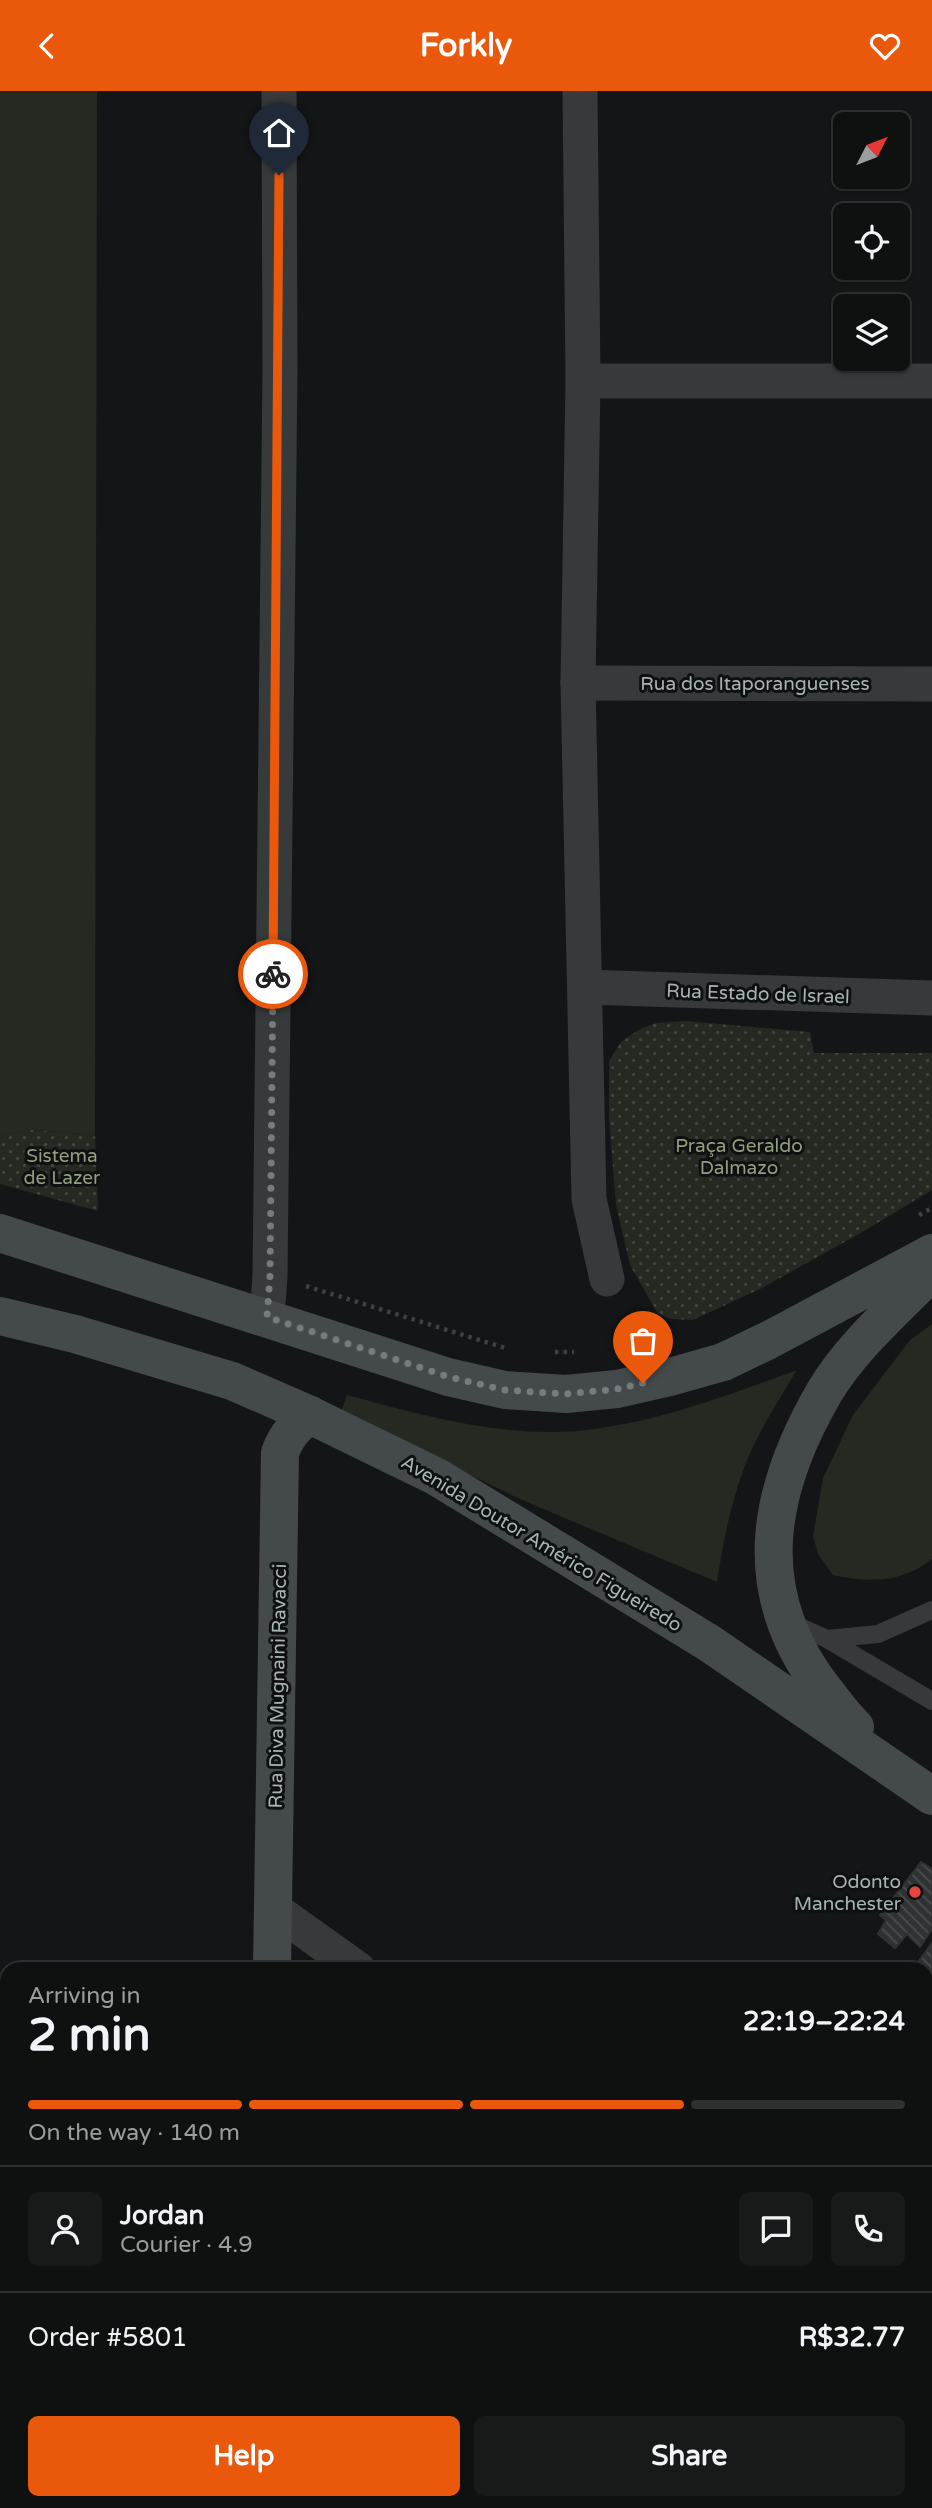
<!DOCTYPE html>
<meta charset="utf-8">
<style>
body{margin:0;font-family:"Varela Round",sans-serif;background:#181919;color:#f1f3f6;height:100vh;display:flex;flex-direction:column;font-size:26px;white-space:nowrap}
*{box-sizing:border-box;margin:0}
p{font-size:23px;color:#9b9d9f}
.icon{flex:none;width:38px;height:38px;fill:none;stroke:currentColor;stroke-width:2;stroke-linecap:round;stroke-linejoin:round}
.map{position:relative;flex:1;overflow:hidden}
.details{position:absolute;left:0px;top:1871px;width:933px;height:548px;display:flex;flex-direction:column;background:#0f1010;border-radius:21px 21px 0 0;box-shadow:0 2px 5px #0004,0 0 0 2px #2f3030}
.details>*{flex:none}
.needle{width:46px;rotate:48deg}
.controls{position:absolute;left:833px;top:21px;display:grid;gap:14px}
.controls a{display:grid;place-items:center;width:77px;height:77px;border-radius:10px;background:#0f1010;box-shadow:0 2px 5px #0004,0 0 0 2px #2f3030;font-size:35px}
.pin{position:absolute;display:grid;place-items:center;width:60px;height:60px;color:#fff;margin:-72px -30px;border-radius:50% 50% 50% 0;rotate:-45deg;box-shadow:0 0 7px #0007}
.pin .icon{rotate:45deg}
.courier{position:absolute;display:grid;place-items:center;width:70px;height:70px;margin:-35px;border:5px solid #ea580c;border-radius:50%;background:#fff;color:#222;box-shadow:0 2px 9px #0007}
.head em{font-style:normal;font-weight:700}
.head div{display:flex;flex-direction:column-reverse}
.head{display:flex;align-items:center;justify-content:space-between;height:119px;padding:0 28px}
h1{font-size:46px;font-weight:700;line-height:52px}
.bar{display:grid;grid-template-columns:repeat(4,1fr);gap:10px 7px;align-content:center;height:84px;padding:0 28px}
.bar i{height:9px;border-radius:5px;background:#2f3030}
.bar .active{background:#ea580c}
.bar p{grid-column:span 4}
.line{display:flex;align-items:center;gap:18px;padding:0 28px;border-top:2px solid #2f3030}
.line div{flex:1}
.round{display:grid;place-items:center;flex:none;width:74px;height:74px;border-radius:10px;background:#181919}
.action{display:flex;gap:14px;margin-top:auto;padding:14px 28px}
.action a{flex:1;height:80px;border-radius:10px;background:#ea580c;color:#fff;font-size:28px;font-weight:700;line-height:80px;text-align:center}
.action a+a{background:#181919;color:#f1f3f6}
header{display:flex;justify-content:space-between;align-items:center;height:91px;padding:0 28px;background:#ea580c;color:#fff;font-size:32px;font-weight:700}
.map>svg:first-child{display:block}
.green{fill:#252921}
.park{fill:url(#park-dots)}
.building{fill:url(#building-back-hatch);stroke:#2f3132;stroke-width:2}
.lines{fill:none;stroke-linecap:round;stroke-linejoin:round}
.path{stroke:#3c4142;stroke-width:4.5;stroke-dasharray:3.5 5;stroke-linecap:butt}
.service{stroke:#363a3b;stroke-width:18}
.minor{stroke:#363a3b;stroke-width:35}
.secondary{stroke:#444a4b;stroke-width:38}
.done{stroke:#747c7d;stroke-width:7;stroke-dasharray:0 12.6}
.route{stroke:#ea580c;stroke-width:9}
.poi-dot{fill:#e5453e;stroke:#0f1011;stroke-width:2.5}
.labels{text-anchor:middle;stroke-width:6;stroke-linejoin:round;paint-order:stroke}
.street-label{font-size:19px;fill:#a7b4b5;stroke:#0f1011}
.park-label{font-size:19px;fill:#919f7f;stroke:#0f1011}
.poi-label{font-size:19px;fill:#a7b4b5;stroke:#0f1011;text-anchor:end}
</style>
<header><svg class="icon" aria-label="back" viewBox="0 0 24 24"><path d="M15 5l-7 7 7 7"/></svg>Forkly<svg class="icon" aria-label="heart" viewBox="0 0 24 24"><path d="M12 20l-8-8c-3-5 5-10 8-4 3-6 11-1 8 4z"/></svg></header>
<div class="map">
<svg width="932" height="2417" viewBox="0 0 932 2417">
<defs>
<pattern id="park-dots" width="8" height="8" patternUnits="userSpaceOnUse" patternTransform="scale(1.75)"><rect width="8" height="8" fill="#252921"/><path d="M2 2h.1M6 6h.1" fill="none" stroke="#42463f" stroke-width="1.8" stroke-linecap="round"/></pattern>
<pattern id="building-back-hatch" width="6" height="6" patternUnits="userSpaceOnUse" patternTransform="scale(1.75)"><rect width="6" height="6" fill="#2f3132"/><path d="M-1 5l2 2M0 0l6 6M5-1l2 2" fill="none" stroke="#4a4c4d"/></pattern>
</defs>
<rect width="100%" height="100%" fill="#141516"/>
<g class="green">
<path d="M0,0H97L95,1044L33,1039L0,1044Z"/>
<path d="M932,1233V1468C902,1492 869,1492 833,1484L818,1463L813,1445L823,1387L853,1324L910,1249Z"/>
<path d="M797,1279C777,1312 756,1344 743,1380C730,1416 723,1453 717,1491L522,1409L341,1321L347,1304C421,1324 499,1346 577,1340C653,1333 726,1305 797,1279Z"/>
</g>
<g class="park">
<path d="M686,930L810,941L814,962H932V1099L859,1143L762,1197L693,1229L671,1228L658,1223L630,1174L616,1114L609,1027V970L621,951L640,938L656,932Z"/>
<path d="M33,1039L95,1044L98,1120L0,1093V1044Z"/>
</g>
<g class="building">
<path d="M921,1771L932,1778V1838L920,1856L907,1843L895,1857L878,1843L886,1829L880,1824Z"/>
<path d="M932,1852V1917L926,1912V1878H913Z"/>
<path d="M481,2412H519L516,2417H488Z"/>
</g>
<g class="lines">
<g class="path">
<path d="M919,1124L932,1117"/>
<path d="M306,1195L505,1257"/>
<path d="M555,1261H574"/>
</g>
<g class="service">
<path d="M791,1532L827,1548L878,1543L932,1519"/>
<path d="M827,1548L932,1610"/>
</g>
<g class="minor">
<path d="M580,0L583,290L578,592L589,1108L607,1188"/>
<path d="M583,290H932"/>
<path d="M578,592L932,593"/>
<path d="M585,896L932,907"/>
<path d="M267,1226L270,1185L280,279L279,0"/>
<path d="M274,1818L358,1878"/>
<path d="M0,2246L7,2245"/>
<path d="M926,2274L932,2278"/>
<path d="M342,2412L349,2417"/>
</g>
<g class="secondary">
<path d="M0,1142L448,1286L505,1299L566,1303L617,1298L670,1286L723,1271L767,1250L932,1162"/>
<path d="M0,1225L75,1243L232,1290L310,1324L437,1386L709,1552L932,1705"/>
<path d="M855,1636C843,1625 834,1611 824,1599C748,1501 766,1401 825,1300C852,1255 896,1218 932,1180"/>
<path d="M272,1878L280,1362C286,1345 295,1334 310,1324"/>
<path d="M262,2417V2412"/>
</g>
</g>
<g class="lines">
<path class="done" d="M273,883L270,1185L267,1226L449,1286L505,1299L566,1303L617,1298L643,1292"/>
<path class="route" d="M273,883L279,84"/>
</g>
<circle class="poi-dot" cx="915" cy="1801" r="7"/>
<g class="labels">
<g class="street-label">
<text x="755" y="599">Rua dos Itaporanguenses</text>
<text transform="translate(758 902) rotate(2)" y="7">Rua Estado de Israel</text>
<text transform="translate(542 1452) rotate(31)" y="7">Avenida Doutor Américo Figueiredo</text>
<text transform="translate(277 1595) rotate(-89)" y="7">Rua Diva Mugnaini Ravacci</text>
</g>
<g class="park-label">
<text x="739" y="1061">Praça Geraldo<tspan x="739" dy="22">Dalmazo</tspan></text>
<text x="62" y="1071">Sistema<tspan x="62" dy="22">de Lazer</tspan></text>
</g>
<g class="poi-label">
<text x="901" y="1797">Odonto<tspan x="901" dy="22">Manchester</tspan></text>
</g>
</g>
</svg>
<div class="controls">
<a><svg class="needle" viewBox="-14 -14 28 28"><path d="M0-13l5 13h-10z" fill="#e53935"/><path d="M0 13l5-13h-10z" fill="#9b9d9f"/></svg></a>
<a><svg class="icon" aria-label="locate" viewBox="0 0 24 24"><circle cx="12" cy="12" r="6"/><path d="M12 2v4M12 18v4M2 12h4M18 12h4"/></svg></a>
<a><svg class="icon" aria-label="layers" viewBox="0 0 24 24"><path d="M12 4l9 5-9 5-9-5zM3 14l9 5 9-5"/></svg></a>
</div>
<div class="pin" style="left:643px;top:1292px;background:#ea580c"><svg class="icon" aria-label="bag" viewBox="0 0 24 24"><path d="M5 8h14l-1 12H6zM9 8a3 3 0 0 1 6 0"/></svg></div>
<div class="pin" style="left:279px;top:84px;background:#1f2937"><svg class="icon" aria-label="home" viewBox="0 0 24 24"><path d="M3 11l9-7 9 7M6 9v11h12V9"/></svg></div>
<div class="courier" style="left:273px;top:883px"><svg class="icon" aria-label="bike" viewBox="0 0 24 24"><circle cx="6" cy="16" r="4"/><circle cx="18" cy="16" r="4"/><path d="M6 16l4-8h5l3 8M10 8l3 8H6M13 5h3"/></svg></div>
<section class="details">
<div class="head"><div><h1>2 min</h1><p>Arriving in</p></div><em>22:19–22:24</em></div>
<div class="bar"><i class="active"></i><i class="active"></i><i class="active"></i><i></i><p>On the way · 140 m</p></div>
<div class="line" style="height:126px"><a class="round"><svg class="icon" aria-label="person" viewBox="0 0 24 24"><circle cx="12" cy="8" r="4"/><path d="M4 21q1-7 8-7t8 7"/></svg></a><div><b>Jordan</b><p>Courier · 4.9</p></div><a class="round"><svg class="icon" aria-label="chat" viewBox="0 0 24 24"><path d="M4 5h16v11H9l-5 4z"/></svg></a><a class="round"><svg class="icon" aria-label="phone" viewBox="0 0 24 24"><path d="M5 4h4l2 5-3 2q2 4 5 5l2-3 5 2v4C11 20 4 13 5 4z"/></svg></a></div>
<div class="line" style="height:91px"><div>Order #5801</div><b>R$32.77</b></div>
<div class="action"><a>Help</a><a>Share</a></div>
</section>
</div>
